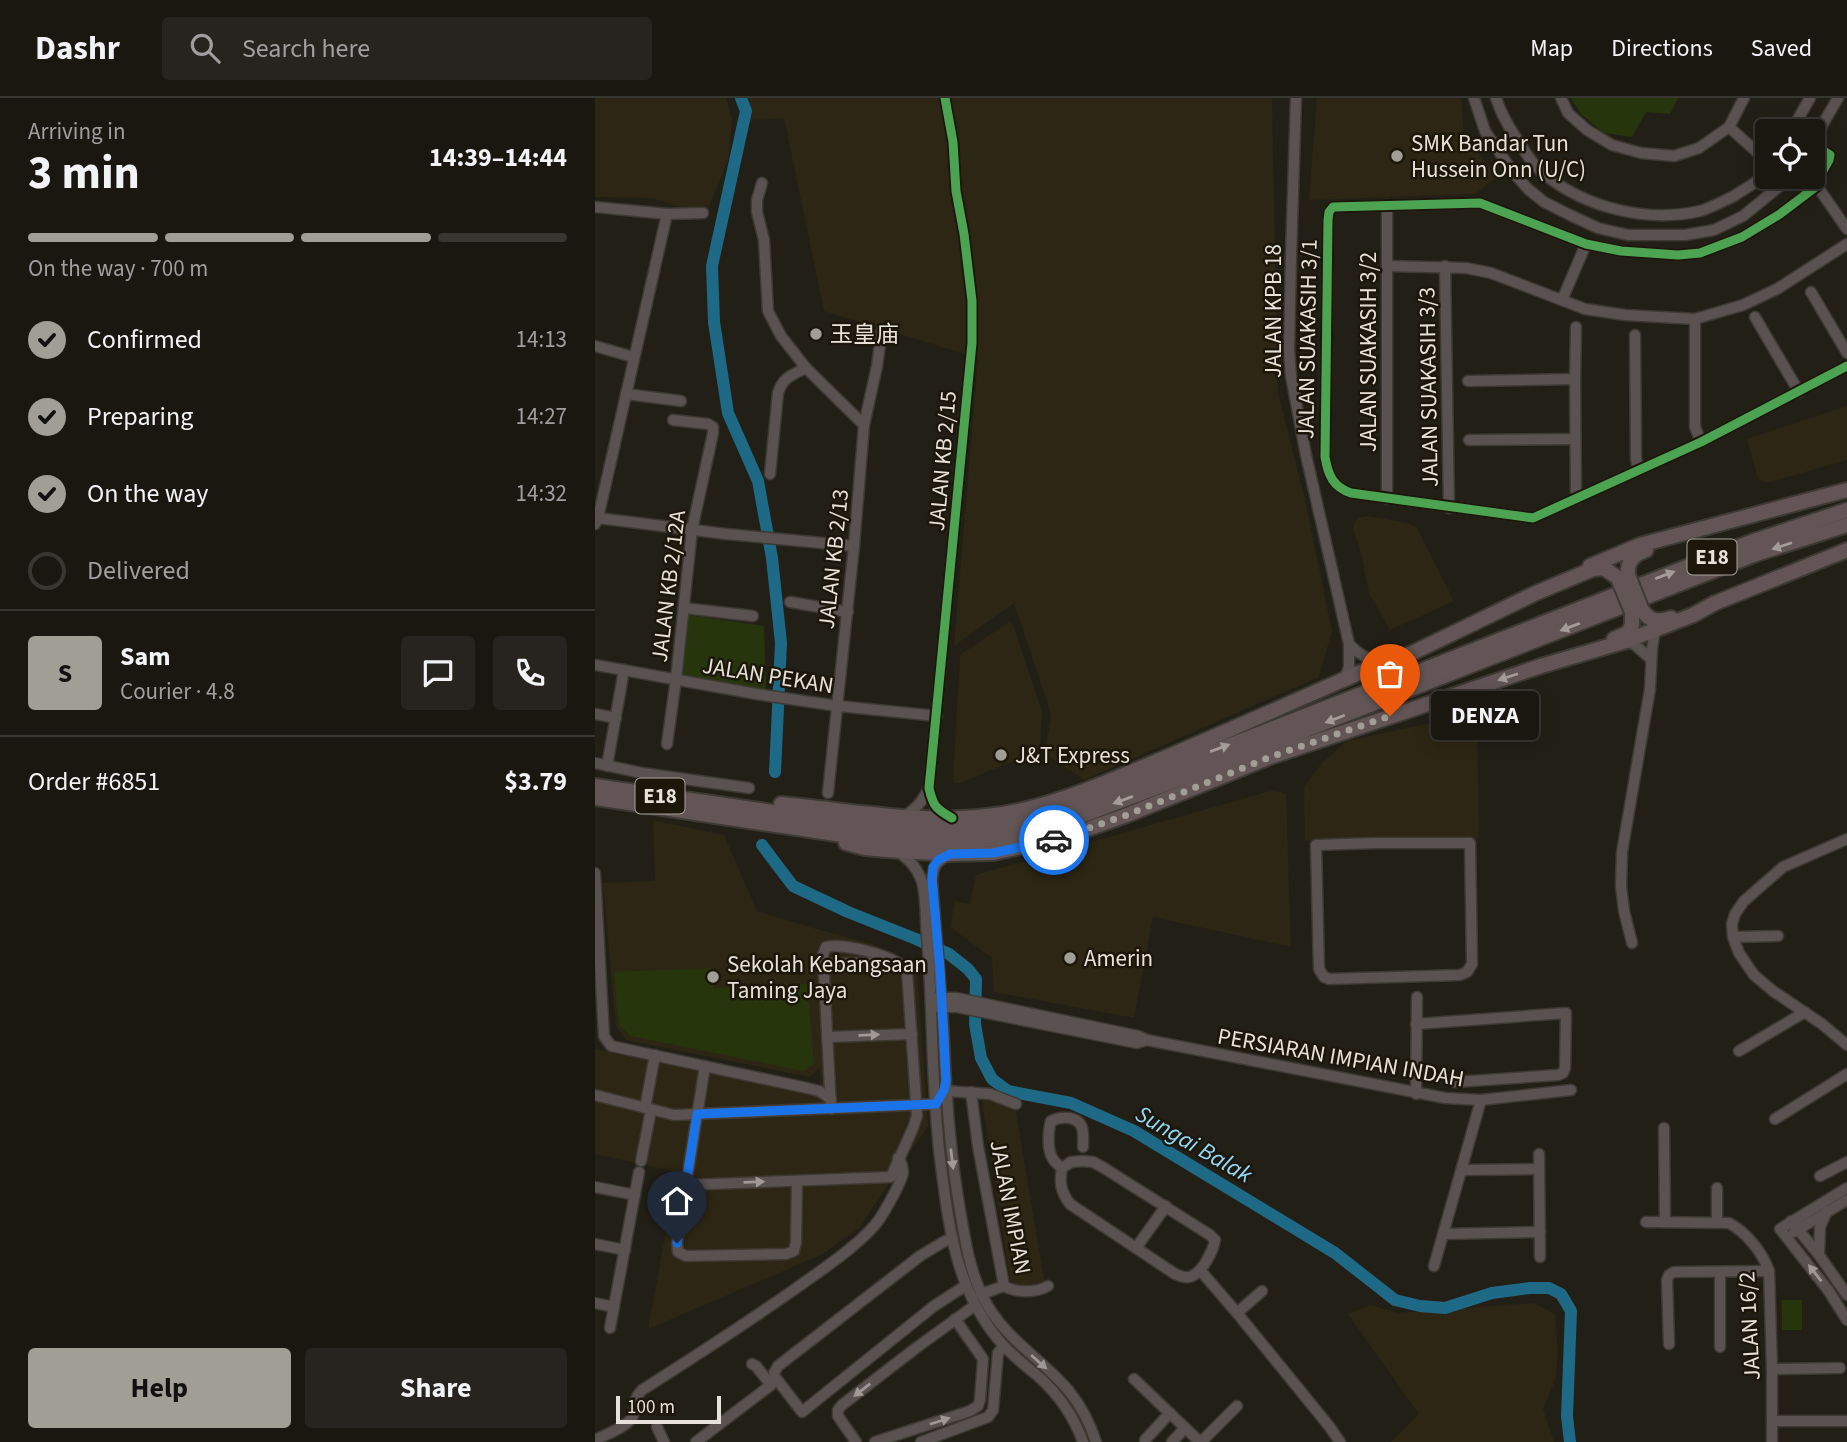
<!DOCTYPE html>
<meta charset="utf-8">
<style>
body{margin:0;font-family:"Source Sans 3","Noto Sans SC",sans-serif;background:#27241f;color:#f1f3f6;height:100vh;display:flex;flex-direction:column;font-size:26px;white-space:nowrap}
*{box-sizing:border-box;margin:0}
p{font-size:23px;color:#9f9f9f}
.icon{flex:none;width:38px;height:38px;fill:none;stroke:currentColor;stroke-width:2;stroke-linecap:round;stroke-linejoin:round}
.map{position:relative;flex:1;overflow:hidden}
.drawer{display:flex;flex-direction:column;background:#1a1711;width:595px}
.drawer>*{flex:none}
.fabs{position:absolute;left:1160px;top:21px;display:grid;gap:14px}
.fabs a{display:grid;place-items:center;width:70px;height:70px;border-radius:7px;background:#1a1711;box-shadow:0 4px 18px #0003,0 0 0 2px #383631;font-size:35px}
.scale{position:absolute;left:21px;bottom:18px;width:105px;box-sizing:border-box;padding-left:7px;border:4px solid #e6e2da;border-top:0;font-size:19px;line-height:24px;white-space:nowrap;color:#e6e2da;-webkit-text-stroke:5px #1c170a;paint-order:stroke}
.pin{position:absolute;display:grid;place-items:center;width:60px;height:60px;color:#fff;margin:-72px -30px;border-radius:50% 50% 50% 0;rotate:-45deg;box-shadow:0 0 7px #0007}
.pin .icon{rotate:45deg}
.courier{position:absolute;display:grid;place-items:center;width:70px;height:70px;margin:-35px;border:5px solid #1a73e8;border-radius:50%;background:#fff;color:#222;box-shadow:0 2px 9px #0007}
.bubble{position:absolute;height:49px;border-radius:7px;background:#1a1711;box-shadow:0 4px 18px #0003,0 0 0 2px #383631;font-size:23px;font-weight:700;line-height:49px;text-align:center}
.summary em{font-style:normal;font-weight:700}
.summary div{display:flex;flex-direction:column-reverse}
.summary{display:flex;align-items:center;justify-content:space-between;height:119px;padding:0 28px}
h1{font-size:46px;font-weight:700;line-height:52px}
.bar{display:grid;grid-template-columns:repeat(4,1fr);gap:10px 7px;align-content:center;height:84px;padding:0 28px}
.bar i{height:9px;border-radius:5px;background:#383631}
.bar .active{background:#a19e96}
.bar p{grid-column:span 4}
.line{display:flex;align-items:center;gap:18px;padding:0 28px;border-top:2px solid #383631}
.line div{flex:1}
.round{display:grid;place-items:center;flex:none;width:74px;height:74px;border-radius:7px;background:#27241f}
ol{padding:0 28px;list-style:none}
li{display:flex;align-items:center;gap:21px;height:77px}
li p{margin-inline-start:auto}
li .icon{padding:7px;border-radius:50%;background:#a19e96;color:#111;stroke-width:4}
li:last-child{color:#9f9f9f}
li i{width:38px;height:38px;border:4px solid #383631;border-radius:50%}
.action{display:flex;gap:14px;margin-top:auto;padding:14px 28px}
.action a{flex:1;height:80px;border-radius:7px;background:#a19e96;color:#111;font-size:28px;font-weight:700;line-height:80px;text-align:center}
.action a+a{background:#27241f;color:#f1f3f6}
header{display:flex;align-items:center;gap:42px;box-sizing:border-box;height:98px;padding:0 35px;background:#1a1711;border-bottom:2px solid #383631}
header strong{font-size:33px}
nav{display:flex;gap:38px;margin-inline-start:auto;font-size:24px}
.search{width:490px;height:63px;background:#27241f;display:flex;align-items:center;gap:18px;box-sizing:border-box;padding:0 24px;border-radius:7px;color:#9f9f9f;font-size:26px}
main{display:flex;flex:1;min-height:0}
.map>svg:first-child{display:block}
.built{fill:#2d2614}
.green{fill:#27350d}
.lines{fill:none;stroke-linecap:round;stroke-linejoin:round}
.river{stroke:#1e6985;stroke-width:12}
.minor-casing{stroke:#3d3933;stroke-width:13}
.highway-casing{stroke:#3d3933;stroke-width:18}
.minor{stroke:#5a5151;stroke-width:10}
.highway{stroke:#635556;stroke-width:14}
.highway-bridge-casing{stroke:#3d3933;stroke-width:18;stroke-linecap:butt}
.highway-bridge{stroke:#635556;stroke-width:14}
.cycleway-casing{stroke:#1c170a;stroke-width:13}
.cycleway{stroke:#4ca352;stroke-width:9}
.oneway{fill:#a49c98}
.oneway2{fill:#a09a96}
.done{stroke:#a19e96;stroke-width:7;stroke-dasharray:0 12.6}
.route{stroke:#1a73e8;stroke-width:9}
.poi-dot{fill:#a19e96;stroke:#1c170a;stroke-width:2.5}
.labels{text-anchor:middle;stroke-width:5;stroke-linejoin:round;paint-order:stroke}
.shield{fill:#1c170a;stroke:#a9a59c;stroke-width:2}
.shield-label{font-size:21px;font-weight:bold;fill:#e6e2da}
.poi-label{font-size:23px;fill:#e6e2da;stroke:#1c170a;text-anchor:start}
.street-label{font-size:23px;fill:#e6e2da;stroke:#1c170a}
.water-label{font-size:24px;font-style:italic;fill:#91dafb;stroke:#1c170a}
</style>
<header>
<strong>Dashr</strong>
<div class="search"><svg class="icon" aria-label="search" viewBox="0 0 24 24"><circle cx="10" cy="10" r="6"/><path d="M15 15l6 6"/></svg>Search here</div>
<nav><a>Map</a><a>Directions</a><a>Saved</a></nav>
</header>
<main>
<section class="drawer">
<div class="summary"><div><h1>3 min</h1><p>Arriving in</p></div><em>14:39–14:44</em></div>
<div class="bar"><i class="active"></i><i class="active"></i><i class="active"></i><i></i><p>On the way · 700 m</p></div>
<ol>
<li><svg class="icon" aria-label="check" viewBox="0 0 24 24"><path d="M5 12l5 5 9-10"/></svg>Confirmed<p>14:13</p></li>
<li><svg class="icon" aria-label="check" viewBox="0 0 24 24"><path d="M5 12l5 5 9-10"/></svg>Preparing<p>14:27</p></li>
<li><svg class="icon" aria-label="check" viewBox="0 0 24 24"><path d="M5 12l5 5 9-10"/></svg>On the way<p>14:32</p></li>
<li><i></i>Delivered</li>
</ol>
<div class="line" style="height:126px"><b class="round" style="background:#a19e96;color:#111">S</b><div><b>Sam</b><p>Courier · 4.8</p></div><a class="round"><svg class="icon" aria-label="chat" viewBox="0 0 24 24"><path d="M4 5h16v11H9l-5 4z"/></svg></a><a class="round"><svg class="icon" aria-label="phone" viewBox="0 0 24 24"><path d="M5 4h4l2 5-3 2q2 4 5 5l2-3 5 2v4C11 20 4 13 5 4z"/></svg></a></div>
<div class="line" style="height:91px"><div>Order #6851</div><b>$3.79</b></div>
<div class="action"><a>Help</a><a>Share</a></div>
</section>
<div class="map">
<svg width="1252" height="1344" viewBox="0 0 1252 1344">
<rect width="100%" height="100%" fill="#221f17"/>
<g class="built">
<path d="M0,0H131L137,22L133,63L110,118L58,100L0,99Z"/>
<path d="M154,0H677L683,295L710,401L737,533L724,579L489,682L450,656L456,616L419,505L359,548L383,260L229,213L189,20L156,22Z"/>
<path d="M722,0H866L869,38L903,78L880,96L714,102Z"/>
<path d="M1252,308V362L1172,385L1163,381L1152,341Z"/>
<path d="M772,418L814,425L822,430L859,503L795,532L774,495L765,451L759,433V425L763,420Z"/>
<path d="M414,524L418,527L447,614L445,652L365,685H360L358,682L365,557Z"/>
<path d="M840,624L882,626L884,740L710,743L709,689L727,665L752,643Z"/>
<path d="M679,692L691,696L696,849L558,819L539,920L399,894L397,860L355,829L360,803L375,806L381,777Z"/>
<path d="M58,722L129,737L162,813L218,830L278,846L322,868L333,1028L264,1130L228,1156L53,1231L82,1074L0,1056V951L226,999L225,969L215,979L31,942L21,928L8,785L60,783Z"/>
<path d="M386,998L420,1009L450,1186L444,1190H417Z"/>
<path d="M939,1205L960,1216L963,1257L960,1283L948,1311L959,1344H796L824,1316L753,1216L775,1207L804,1215Z"/>
</g>
<g class="green">
<path d="M976,0H1083L1075,16L1051,14L1037,39L1009,35L986,16Z"/>
<path d="M92,517L169,528L171,593L85,578Z"/>
<path d="M118,870L119,890L212,886L219,966L209,973L36,938L24,927L19,874Z"/>
<rect x="1187" y="1202" width="20" height="30"/>
</g>
<g class="lines">
<g class="river">
<path d="M146,0L151,13L117,168L119,224L133,315L163,383L177,460L186,545L180,674"/>
<path d="M167,747L198,788L253,814L321,841L354,856L373,871L381,881L380,926L386,960L397,981L413,993L476,1005L539,1033L740,1155L800,1202L825,1208L850,1210L897,1195L935,1190H954L966,1196L976,1213L972,1318L975,1344"/>
</g>
<g class="minor-casing">
<g id="minor">
<path d="M350,0L358,44L361,93L369,136L377,203V245L334,690C337,706 339,710 354,718"/>
<path d="M701,0L696,158L694,252L696,278L711,357L754,546V569L749,582"/>
<path d="M879,0L890,33L917,73L933,91L949,104L977,118L1003,130L1033,137H1090L1119,132L1148,118L1196,79"/>
<path d="M901,0C905,13 912,26 920,38C928,51 937,66 949,76C991,110 1052,125 1105,113C1116,110 1128,103 1139,98C1151,90 1164,84 1172,72"/>
<path d="M966,0L973,15L992,32L1017,47L1046,55L1079,58L1104,50L1134,29L1149,0"/>
<path d="M1134,29L1172,63"/>
<path d="M1196,33L1215,0"/>
<path d="M1218,43L1243,0"/>
<path d="M1218,46L1235,57L1234,62L1225,78L1222,88L1185,116L1147,139L1105,155L1083,157L1026,153L991,146L885,105L738,109L734,114L733,122L730,359C733,377 738,389 756,395L938,420L1106,344L1252,268"/>
<path d="M167,85L162,102V114L169,142L173,213L186,238L211,270L269,327"/>
<path d="M1222,88L1252,131"/>
<path d="M0,109L72,116L108,115"/>
<path d="M792,168L871,170L896,175L990,211L1030,217L1100,221L1148,207L1182,191L1252,146"/>
<path d="M850,168L854,410"/>
<path d="M1216,194L1252,255"/>
<path d="M967,202L991,146"/>
<path d="M1160,219L1204,294"/>
<path d="M1100,221V329L1106,344"/>
<path d="M1040,237L1041,360L1043,373"/>
<path d="M0,248L38,259"/>
<path d="M873,283L980,281"/>
<path d="M31,296L86,303"/>
<path d="M874,342L980,341"/>
<path d="M175,376L183,295C188,279 197,277 211,270"/>
<path d="M792,401V107"/>
<path d="M981,401L980,281L981,229"/>
<path d="M3,420L131,436L259,448"/>
<path d="M0,426L3,420L72,116"/>
<path d="M195,504L253,514"/>
<path d="M89,510L158,518"/>
<path d="M1031,543L1040,547L1056,561"/>
<path d="M754,546C767,559 772,561 790,563"/>
<path d="M0,567L161,596L243,608L342,618"/>
<path d="M0,616L21,620"/>
<path d="M72,646L81,581L97,432L118,335V329L113,326L78,322"/>
<path d="M0,665L47,675L154,690"/>
<path d="M12,668L29,572"/>
<path d="M233,695L259,448L269,327L282,268L287,232"/>
<path d="M308,719C321,711 327,704 334,690"/>
<path d="M1252,741L1188,769L1149,803L1140,816L1137,826L1138,839L1144,855L1159,877L1178,893L1227,926L1252,947"/>
<path d="M781,745H875L877,866L872,874L865,877L734,881L729,879L724,871L721,747Z"/>
<path d="M302,753C313,761 321,768 326,781C332,796 330,822 332,838C338,912 336,987 345,1060C354,1129 360,1193 408,1247C419,1259 432,1269 444,1279C464,1297 479,1319 488,1344"/>
<path d="M355,756C342,763 338,767 337,782C341,835 346,888 349,942C351,999 355,1055 365,1112C370,1141 374,1171 388,1199C407,1239 446,1260 474,1293C486,1308 495,1325 501,1344"/>
<path d="M0,775L9,938L16,948L212,990L224,993L236,1001"/>
<path d="M1138,839L1183,838"/>
<path d="M1037,845L1029,813L1026,788L1027,754L1055,591L1057,551L1060,532"/>
<path d="M228,866L294,864"/>
<path d="M336,900H362L543,938L552,942L850,1000L886,1002L976,992"/>
<path d="M343,909H362L542,945L552,942"/>
<path d="M821,926L971,915L970,970L968,975L963,977L860,984"/>
<path d="M232,939L317,936"/>
<path d="M1144,953L1210,914"/>
<path d="M110,968L85,1124L82,1145L83,1154L91,1158L191,1156L199,1153L201,1144L202,1083"/>
<path d="M351,993L395,996L421,1006"/>
<path d="M376,994L383,1048L409,1188C421,1195 441,1195 453,1188"/>
<path d="M821,996L822,899"/>
<path d="M0,997L79,1017L341,1006"/>
<path d="M50,1010L60,957"/>
<path d="M1180,1021L1252,976"/>
<path d="M1069,1030L1070,1124"/>
<path d="M944,1056L945,1159"/>
<path d="M46,1063L56,1012"/>
<path d="M488,1063L498,1064L509,1070L615,1137L620,1142C618,1153 608,1173 597,1178C592,1181 585,1178 580,1176L475,1106C466,1094 464,1085 467,1070L476,1064Z"/>
<path d="M467,1070C465,1068 459,1064 458,1061C452,1053 453,1033 456,1023C462,1020 467,1019 474,1020C491,1023 488,1036 488,1049"/>
<path d="M867,1072L944,1071"/>
<path d="M1225,1078L1252,1064"/>
<path d="M91,1087L296,1079L318,1030L322,1018L312,873C303,858 249,845 231,849L228,857L236,1011"/>
<path d="M0,1089L40,1097"/>
<path d="M1122,1090V1124"/>
<path d="M1252,1090L1185,1131L1233,1192L1252,1222"/>
<path d="M1196,1123L1224,1157L1252,1197"/>
<path d="M1051,1124L1134,1125C1152,1135 1167,1154 1174,1173L1177,1271V1344"/>
<path d="M1199,1134L1252,1102"/>
<path d="M849,1136L945,1134"/>
<path d="M358,1141L350,1143L325,1158L183,1268L179,1275L180,1279L207,1314L339,1208L370,1188"/>
<path d="M0,1146L30,1152"/>
<path d="M541,1150L571,1108"/>
<path d="M1224,1157L1225,1129L1232,1113"/>
<path d="M839,1168L886,1002"/>
<path d="M605,1172L642,1215L734,1328L745,1344"/>
<path d="M386,1196L409,1188"/>
<path d="M0,1205L19,1209"/>
<path d="M642,1215L667,1193"/>
<path d="M15,1230L44,1074"/>
<path d="M1074,1246L1072,1182L1074,1177L1079,1174L1174,1173"/>
<path d="M1125,1249V1174"/>
<path d="M1177,1271L1245,1270"/>
<path d="M539,1281L605,1344"/>
<path d="M1177,1323H1252"/>
<path d="M62,1329L69,1344"/>
<path d="M0,1342C10,1337 34,1328 38,1318C41,1307 38,1301 47,1292C99,1259 150,1226 200,1191C225,1173 260,1150 280,1127C287,1119 306,1085 308,1075C308,1069 307,1065 303,1060"/>
<path d="M550,1342L575,1315"/>
<path d="M101,1344L176,1287L161,1268L157,1266"/>
<path d="M261,1344L243,1318V1312L247,1307L321,1250L379,1208"/>
<path d="M280,1344L375,1313L383,1308L385,1302L388,1261L360,1221"/>
<path d="M326,1344L393,1319L398,1312L403,1255L409,1248"/>
<path d="M577,1344L590,1330"/>
<path d="M606,1344L642,1308"/>
</g>
</g>
<g class="highway-casing">
<g id="highway">
<path d="M995,468L1045,447L1252,392"/>
<path d="M1033,477C1032,463 1038,457 1051,452"/>
<path d="M1046,510C1053,523 1063,525 1076,520"/>
<path d="M1019,541L1033,535L1037,527V514"/>
<path d="M807,560L941,495L998,471L1009,470L1023,480"/>
<path d="M0,688L267,727L362,731L395,728L425,723L458,714L538,685L1156,444L1252,412"/>
<path d="M0,700L267,740L362,744L398,741L427,736L462,727L616,669L1161,456L1252,427"/>
<path d="M186,706C254,712 323,726 392,718C451,712 512,684 567,661C642,629 716,596 791,563L814,556"/>
<path d="M251,745L270,750L291,752L355,756L398,755L467,740L532,717L675,659L946,568L1031,543L1098,517L1120,505L1252,452"/>
</g>
</g>
<use href="#minor" class="minor"/>
<use href="#highway" class="highway"/>
<g class="highway-bridge-casing">
<g id="highway-bridge">
<path d="M1033,477L1046,510"/>
<path d="M1023,480L1037,514"/>
</g>
</g>
<use href="#highway-bridge" class="highway-bridge"/>
<g class="cycleway-casing">
<g id="cycleway">
<path d="M350,0L358,44L361,93L369,136L377,203V245L334,690C338,708 341,711 357,720"/>
<path d="M1218,46L1235,57L1234,62L1225,78L1222,88L1185,116L1147,139L1105,155L1083,157L1026,153L991,146L885,105L738,109L734,114L733,122L730,359C733,377 738,389 756,395L938,420L1106,344L1252,268"/>
</g>
</g>
<use href="#cycleway" class="cycleway"/>
</g>
<defs><path id="oneway-solid" d="M-6-.8H1V-3.2L6.5 0L1 3.2V.8H-6Z" transform="scale(1.75)"/></defs>
<g class="oneway">
<use href="#oneway-solid" transform="translate(1187 448) rotate(162)"/>
<use href="#oneway-solid" transform="translate(1070 477) rotate(-21)"/>
<use href="#oneway-solid" transform="translate(975 529) rotate(159)"/>
<use href="#oneway-solid" transform="translate(913 579) rotate(162)"/>
<use href="#oneway-solid" transform="translate(740 621) rotate(159)"/>
<use href="#oneway-solid" transform="translate(625 650) rotate(-20)"/>
<use href="#oneway-solid" transform="translate(528 702) rotate(160)"/>
</g>
<g class="oneway2">
<use href="#oneway-solid" transform="translate(274 937) rotate(-2)"/>
<use href="#oneway-solid" transform="translate(357 1061) rotate(83)"/>
<use href="#oneway-solid" transform="translate(159 1084) rotate(-2)"/>
<use href="#oneway-solid" transform="translate(1220 1175) rotate(-128)"/>
<use href="#oneway-solid" transform="translate(444 1264) rotate(42)"/>
<use href="#oneway-solid" transform="translate(267 1292) rotate(142)"/>
<use href="#oneway-solid" transform="translate(345 1323) rotate(-18)"/>
</g>
<g class="lines">
<path class="done" d="M459,742L532,717L675,659L795,618"/>
<path class="route" d="M82,1145L102,1016L341,1006L349,992L351,982L345,870L337,782L338,769L343,762L355,756L398,755L459,742"/>
</g>
<g class="poi-dot">
<circle cx="802" cy="58" r="7"/>
<circle cx="221" cy="236" r="7"/>
<circle cx="406" cy="657" r="7"/>
<circle cx="475" cy="860" r="7"/>
<circle cx="118" cy="879" r="7"/>
</g>
<g class="labels">
<g class="shield">
<rect x="1092.5" y="441.5" width="49" height="35" rx="5"/>
<rect x="40.5" y="680.5" width="49" height="35" rx="5"/>
</g>
<g class="shield-label">
<text x="1117" y="466">E18</text>
<text x="65" y="705">E18</text>
</g>
<g class="poi-label">
<text x="816" y="53">SMK Bandar Tun<tspan x="816" dy="26">Hussein Onn (U/C)</tspan></text>
<text x="235" y="244">玉皇庙</text>
<text x="420" y="665">J&amp;T Express</text>
<text x="489" y="868">Amerin</text>
<text x="132" y="874">Sekolah Kebangsaan<tspan x="132" dy="26">Taming Jaya</tspan></text>
</g>
<g class="street-label">
<text transform="translate(678 213) rotate(-90)" y="8">JALAN KPB 18</text>
<text transform="translate(712 241) rotate(-89)" y="8">JALAN SUAKASIH 3/1</text>
<text transform="translate(773 254) rotate(-90)" y="8">JALAN SUAKASIH 3/2</text>
<text transform="translate(833 289) rotate(-91)" y="8">JALAN SUAKASIH 3/3</text>
<text transform="translate(347 363) rotate(-85)" y="8">JALAN KB 2/15</text>
<text transform="translate(238 461) rotate(-84)" y="8">JALAN KB 2/13</text>
<text transform="translate(73 488) rotate(-83)" y="8">JALAN KB 2/12A</text>
<text transform="translate(173 577) rotate(9)" y="8">JALAN PEKAN</text>
<text transform="translate(746 959) rotate(10)" y="8">PERSIARAN IMPIAN INDAH</text>
<text transform="translate(416 1109) rotate(79)" y="8">JALAN IMPIAN</text>
<text transform="translate(1154 1228) rotate(-93)" y="8">JALAN 16/2</text>
</g>
<g class="water-label">
<text transform="translate(599 1046) rotate(30)" y="8">Sungai Balak</text>
</g>
</g>
</svg>
<div class="fabs">
<a><svg class="icon" aria-label="locate" viewBox="0 0 24 24"><circle cx="12" cy="12" r="6"/><path d="M12 2v4M12 18v4M2 12h4M18 12h4"/></svg></a>
</div>
<div class="scale">100 m</div>
<div class="pin" style="left:795px;top:618px;background:#ea580c"><svg class="icon" aria-label="bag" viewBox="0 0 24 24"><path d="M5 8h14l-1 12H6zM9 8a3 3 0 0 1 6 0"/></svg></div>
<div class="pin" style="left:82px;top:1145px;background:#1f2937"><svg class="icon" aria-label="home" viewBox="0 0 24 24"><path d="M3 11l9-7 9 7M6 9v11h12V9"/></svg></div>
<div class="courier" style="left:459px;top:742px"><svg class="icon" aria-label="car" viewBox="0 0 24 24"><path d="M5 17H2v-5l4-1 3-4h7l3 4 3 1v5h-3M9 17h6M6 11h13"/><circle cx="7" cy="17" r="2"/><circle cx="17" cy="17" r="2"/></svg></div>
<div class="bubble" style="left:836px;top:593px;width:108px">DENZA</div>
</div>
</main>
